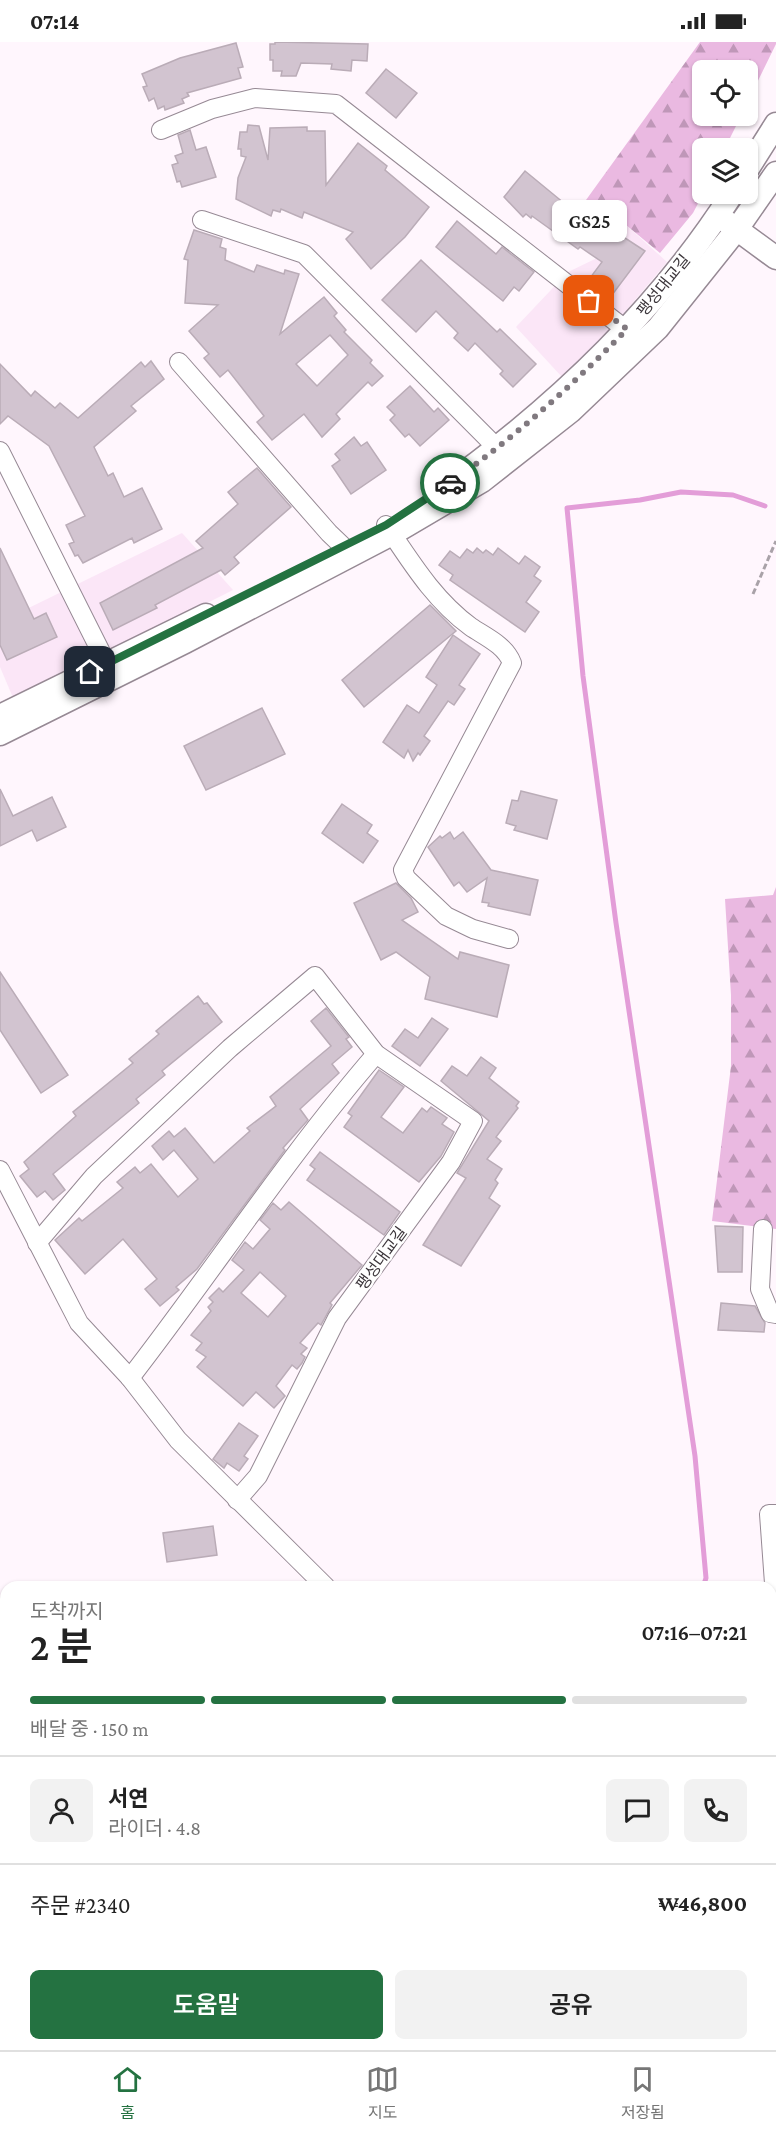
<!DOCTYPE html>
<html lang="ko">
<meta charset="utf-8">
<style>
body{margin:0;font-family:"Crimson Pro","Noto Sans KR",serif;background:#f2f2f2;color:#222;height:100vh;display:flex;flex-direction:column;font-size:22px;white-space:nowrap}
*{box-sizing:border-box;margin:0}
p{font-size:20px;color:#767676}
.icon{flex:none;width:33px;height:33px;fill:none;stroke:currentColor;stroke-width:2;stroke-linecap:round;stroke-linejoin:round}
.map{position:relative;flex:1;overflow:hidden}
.side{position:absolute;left:0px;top:1539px;width:777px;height:470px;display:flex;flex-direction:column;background:#fff;border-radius:18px 18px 0 0;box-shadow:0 2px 4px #0004}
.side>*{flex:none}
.buttons{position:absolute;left:692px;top:18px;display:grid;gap:12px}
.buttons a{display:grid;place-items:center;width:66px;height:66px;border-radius:9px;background:#fff;box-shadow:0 2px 4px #0004;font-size:30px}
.pin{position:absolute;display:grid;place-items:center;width:51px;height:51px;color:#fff;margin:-26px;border-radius:12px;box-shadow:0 3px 9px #0006}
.courier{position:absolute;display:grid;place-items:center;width:60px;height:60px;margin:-30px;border:4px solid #247241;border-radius:50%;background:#fff;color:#222;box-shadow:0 2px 8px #0007}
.bubble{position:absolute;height:42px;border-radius:9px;background:#fff;box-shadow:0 2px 4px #0004;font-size:20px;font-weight:600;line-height:42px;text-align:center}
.overview em{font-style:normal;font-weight:600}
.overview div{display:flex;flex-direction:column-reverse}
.overview{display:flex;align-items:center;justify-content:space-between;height:102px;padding:0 30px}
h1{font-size:39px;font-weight:600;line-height:45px}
.bar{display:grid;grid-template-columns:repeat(4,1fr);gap:9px 6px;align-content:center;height:72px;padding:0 30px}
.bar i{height:8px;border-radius:4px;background:#e0e0e0}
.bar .selected{background:#247241}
.bar p{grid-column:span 4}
.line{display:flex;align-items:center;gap:15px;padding:0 30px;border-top:2px solid #e0e0e0}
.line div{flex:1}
.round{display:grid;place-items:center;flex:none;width:63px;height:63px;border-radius:9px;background:#f2f2f2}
.button{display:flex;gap:12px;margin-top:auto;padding:12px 30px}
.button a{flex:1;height:69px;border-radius:9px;background:#247241;color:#fff;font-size:24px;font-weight:600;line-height:69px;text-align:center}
.button a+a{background:#f2f2f2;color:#222}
.status{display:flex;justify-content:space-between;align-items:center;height:42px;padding:0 30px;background:#fff;direction:ltr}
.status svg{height:16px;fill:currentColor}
.menu{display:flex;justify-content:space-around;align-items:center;height:84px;border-top:2px solid #e0e0e0;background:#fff;font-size:16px;color:#767676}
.menu a{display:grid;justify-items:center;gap:3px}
.menu .selected{color:#247241}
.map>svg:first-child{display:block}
.built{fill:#fbe6f7}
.forest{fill:url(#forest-firs)}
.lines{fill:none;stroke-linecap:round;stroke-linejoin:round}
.stream{stroke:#e39dd8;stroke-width:5}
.building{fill:#d2c4d0;stroke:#baacb7;stroke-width:1.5;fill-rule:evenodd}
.minor-casing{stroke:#968994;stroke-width:20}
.major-casing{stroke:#968994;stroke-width:25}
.path{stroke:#a9a2a8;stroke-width:3;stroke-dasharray:6 3;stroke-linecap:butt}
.minor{stroke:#fff;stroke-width:18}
.major{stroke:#fff;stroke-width:22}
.done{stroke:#80797f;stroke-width:6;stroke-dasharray:0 10.8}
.route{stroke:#247241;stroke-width:8}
.labels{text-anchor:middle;stroke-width:4.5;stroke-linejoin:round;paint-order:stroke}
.street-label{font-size:16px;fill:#3c363b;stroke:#fff}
</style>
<div class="status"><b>07:14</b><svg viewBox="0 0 49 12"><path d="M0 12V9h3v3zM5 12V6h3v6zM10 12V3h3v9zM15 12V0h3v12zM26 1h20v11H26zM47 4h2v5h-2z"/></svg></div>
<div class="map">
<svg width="776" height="2008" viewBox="0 0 776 2008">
<defs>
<pattern id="forest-firs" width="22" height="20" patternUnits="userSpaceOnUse" patternTransform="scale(1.5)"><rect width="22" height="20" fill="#eab9e1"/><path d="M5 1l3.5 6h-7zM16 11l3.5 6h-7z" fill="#bf97b8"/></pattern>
</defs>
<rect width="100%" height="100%" fill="#fff6fd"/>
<g class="built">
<path d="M626,183L667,220L603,296L562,335L516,285L568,230L595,217Z"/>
<path d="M182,491L233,548L14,658L0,625V580Z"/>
</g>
<g class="forest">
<path d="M700,0H776V2L747,61V28H702V74H741L725,106H702L703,152L693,171L660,211L626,183L586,158Z"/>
<path d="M776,845V1187L712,1179L731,1024V953L725,857L773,853Z"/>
</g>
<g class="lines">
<g class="stream">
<path d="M703,1545L706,1536L695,1414L616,881L583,634L567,466L640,458L681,450L733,453L765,464"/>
<path d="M428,2002L429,2008"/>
</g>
</g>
<g class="building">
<path d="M275,0L368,2L367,19L352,18L351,29L331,27L332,22L301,21L296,34H281L282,29H273V18H270V2H275Z"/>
<path d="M236,1L243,25L238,26L241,36L187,51L189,54L182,57L184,61L165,68L164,64L158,67L154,56L149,59L143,45L147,44L142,32L180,16Z"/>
<path d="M386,27L417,51L396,76L366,51Z"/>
<path d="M248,83L259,84L268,118L270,86L307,85V89H325L326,143L358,101L387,124L385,128L429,165L405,195L371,227L346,197L353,190L304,170L302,176L281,167L280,170L273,168L271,174L236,157L238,136L246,115L241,114V107H238L240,90H247Z"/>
<path d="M190,88L196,108L206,105L216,135L182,145L180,139L177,140L172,123L178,121L175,114L183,111L178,93Z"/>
<path d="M525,129L570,166L573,162L645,209L612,253L590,236L602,220L580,205L578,207L532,174L531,176L526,172L523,175L504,155Z"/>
<path d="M457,179L496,212L502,205L534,230L519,249L514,245L503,259L436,205Z"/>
<path d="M194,188L222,197L220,205L226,207L225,218L254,230L257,223L284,232L285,228L299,232L280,292L324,255L337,271L334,274L346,288L344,290L372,318L370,321L383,334L372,344L368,340L336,372L340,377L322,395L304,372L272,398L257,380L264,374L228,328L220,335L204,316L209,312L189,289L218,263L185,261L188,218L184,217ZM330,293L348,313L317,344L296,322Z"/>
<path d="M421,218L497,290L500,287L536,322L513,345L500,332L503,329L475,301L468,309L454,296L458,291L436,269L416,290L382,258Z"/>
<path d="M151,319L164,337L131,364L136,369L94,405L108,434L113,431L124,455L142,446L162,487L134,501L132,496L83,521L78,513L75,514L69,502L74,500L66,483L85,474L49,404L8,374L0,382V322L31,354L35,349L55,366L60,361L78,376L141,320L145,325Z"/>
<path d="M410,344L434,370L438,366L449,378L420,404L409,392L405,395L390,378L395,373L387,365Z"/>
<path d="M354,395L361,404L367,400L386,428L351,452L332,424L340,418L335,412Z"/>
<path d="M257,426L291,465L234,515L239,521L225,533L221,528L155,563L157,566L113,588L100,561L203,506L196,499L238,462L228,450Z"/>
<path d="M0,506L34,577L46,571L57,595L7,618L0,603Z"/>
<path d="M477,506L483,511L486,508L493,513L498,506L519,522L525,514L540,525L534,534L541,539L526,560L539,570L525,590L450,538L453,533L439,523L450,509L460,516L467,507L473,511Z"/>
<path d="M430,563L456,589L364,665L342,638Z"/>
<path d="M453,593L480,612L459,643L465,647L454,663L448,659L424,694L430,699L420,713L418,711L413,719L408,708L404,716L383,700L407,663L419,671L437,643L426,635Z"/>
<path d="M262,666L285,712L206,748L184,704Z"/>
<path d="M0,747L13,774L52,755L66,785L37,799L32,788L0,804Z"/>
<path d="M521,749L557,758L547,797L514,788L516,784L506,781L512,758L518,759Z"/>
<path d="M342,762L372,783L367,791L378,799L363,821L322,791Z"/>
<path d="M450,790L454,797L463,790L491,828L538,838L530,873L488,864L489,861L482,860L487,836L467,850L459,840L454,844L428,805L440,794L442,796Z"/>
<path d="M396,841L411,856L418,870L402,878L458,917L460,910L509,923L497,975L425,957L430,935L396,910L381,918L354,861Z"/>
<path d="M0,930L68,1033L41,1051L0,988Z"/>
<path d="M198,954L204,962L207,961L222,980L162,1029L165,1033L136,1057L139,1061L53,1132L65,1148L53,1158L45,1149L37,1155L20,1134L29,1127L24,1120L76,1074L73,1070L133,1021L129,1017L159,992L156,989Z"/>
<path d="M326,966L349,995L346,997L352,1005L332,1022L339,1031L300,1067L308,1078L283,1106L285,1108L197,1227L176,1245L179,1248L160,1264L145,1247L157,1237L123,1197L85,1232L55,1198L79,1176L82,1179L123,1146L117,1140L135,1125L140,1131L151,1122L178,1155L198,1137L174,1108L163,1118L152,1104L169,1089L174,1095L185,1086L214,1121L250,1089L247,1086L276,1064L270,1055L331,1004L311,979Z"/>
<path d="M432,976L448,987L420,1024L392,1004L405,987L418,996Z"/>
<path d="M481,1015L496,1026L489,1036L519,1060L516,1064L518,1066L496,1095L501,1099L487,1117L502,1127L495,1138L498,1141L489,1156L500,1164L461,1224L423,1203L466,1136L457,1131L489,1079L441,1039L452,1024L467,1034Z"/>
<path d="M379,1028L404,1045L381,1075L403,1091L422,1066L427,1070L431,1065L447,1076L442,1082L454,1090L441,1114L419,1140L344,1085L352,1074L348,1071Z"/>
<path d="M320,1110L400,1170L384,1193L307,1138L315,1127L310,1123Z"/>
<path d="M289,1160L362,1223L330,1261L332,1263L321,1283L318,1281L300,1301L307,1306L301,1312L305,1315L302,1321L297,1327L292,1323L276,1344L285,1354L274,1366L256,1350L243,1364L197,1325L206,1315L196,1308L202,1301L191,1293L211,1269L208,1265L213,1260L209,1256L219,1246L223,1250L244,1228L232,1218L245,1200L253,1207L270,1187L260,1178L273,1161L281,1168ZM260,1230L286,1254L268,1275L241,1251Z"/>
<path d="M715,1184L743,1185L742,1230H718Z"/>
<path d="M721,1261L755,1264L765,1281L764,1290L718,1288Z"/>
<path d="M239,1381L258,1394L244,1414L248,1417L239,1429L227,1421L224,1426L213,1417Z"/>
<path d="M213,1484L217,1513L167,1520L163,1491Z"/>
</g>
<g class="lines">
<g class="minor-casing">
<g id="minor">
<path d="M161,88L212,67L255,56L336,62L634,294"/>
<path d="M202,178L304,212L506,415"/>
<path d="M179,320L329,491L352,513"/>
<path d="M0,409L112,632"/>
<path d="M386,483C411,520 434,558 471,585C486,595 505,603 512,621L403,828L406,836L446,874L473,887L509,897"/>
<path d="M0,1128L79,1281L130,1336L178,1398L326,1545"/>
<path d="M763,1187L760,1247L770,1271L776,1272"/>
<path d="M37,1201L94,1134L230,1006L315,934L376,1012L473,1079L451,1120L337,1276L258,1434L237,1458"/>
<path d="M130,1336C213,1229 287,1115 376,1012"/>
<path d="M776,1472H769L776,1569"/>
<path d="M771,1682L776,1683"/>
<path d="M771,1937L776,1928"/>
<path d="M559,2002L562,2008"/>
</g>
</g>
<g class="major-casing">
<g id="major">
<path d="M747,128L776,82"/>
<path d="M727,180L776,216"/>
<path d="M436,451C552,369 655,272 732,152"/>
<path d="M0,674L206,573"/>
<path d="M0,692L185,600L392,492L482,439L571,369L658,286L737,187L776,131"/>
</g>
</g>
<path class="path" d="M753,552L776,499"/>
<use href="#minor" class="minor"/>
<use href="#major" class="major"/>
</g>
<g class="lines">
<path class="done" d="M450,441C515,395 572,344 627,287L589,259"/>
<path class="route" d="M90,630L386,483L450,441"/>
</g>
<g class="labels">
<g class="street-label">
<text transform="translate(663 243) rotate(-51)" y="6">팽성대교길</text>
<text transform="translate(381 1216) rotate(-54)" y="6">팽성대교길</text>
</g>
</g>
</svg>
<div class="buttons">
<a><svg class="icon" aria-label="locate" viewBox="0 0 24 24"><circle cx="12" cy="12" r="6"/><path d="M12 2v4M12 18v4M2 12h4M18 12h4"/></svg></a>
<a><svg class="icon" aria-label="layers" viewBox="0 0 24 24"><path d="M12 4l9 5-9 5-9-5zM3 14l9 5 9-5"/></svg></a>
</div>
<div class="pin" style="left:589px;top:259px;background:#ea580c"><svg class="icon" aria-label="bag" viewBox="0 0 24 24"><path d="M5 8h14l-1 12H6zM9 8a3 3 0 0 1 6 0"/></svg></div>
<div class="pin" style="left:90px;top:630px;background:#1f2937"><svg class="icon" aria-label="home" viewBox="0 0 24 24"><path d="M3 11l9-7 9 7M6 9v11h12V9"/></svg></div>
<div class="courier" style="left:450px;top:441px"><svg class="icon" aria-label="car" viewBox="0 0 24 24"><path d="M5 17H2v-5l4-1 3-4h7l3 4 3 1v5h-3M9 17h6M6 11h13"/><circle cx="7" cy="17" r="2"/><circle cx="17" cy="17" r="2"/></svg></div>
<div class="bubble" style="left:552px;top:158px;width:75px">GS25</div>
<section class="side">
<div class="overview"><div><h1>2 분</h1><p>도착까지</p></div><em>07:16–07:21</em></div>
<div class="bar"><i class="selected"></i><i class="selected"></i><i class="selected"></i><i></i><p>배달 중 · 150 m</p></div>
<div class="line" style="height:108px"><a class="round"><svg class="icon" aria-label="person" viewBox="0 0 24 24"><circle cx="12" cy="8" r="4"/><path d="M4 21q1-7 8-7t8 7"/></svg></a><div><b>서연</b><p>라이더 · 4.8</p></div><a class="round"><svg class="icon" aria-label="chat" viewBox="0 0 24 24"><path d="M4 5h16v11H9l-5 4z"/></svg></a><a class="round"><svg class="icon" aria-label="phone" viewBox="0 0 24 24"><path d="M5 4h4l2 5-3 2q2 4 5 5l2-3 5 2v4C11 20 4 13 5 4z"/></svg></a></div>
<div class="line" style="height:78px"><div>주문 #2340</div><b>₩46,800</b></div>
<div class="button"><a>도움말</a><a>공유</a></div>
</section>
</div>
<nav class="menu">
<a class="selected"><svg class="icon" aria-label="home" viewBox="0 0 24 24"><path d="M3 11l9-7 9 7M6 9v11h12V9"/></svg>홈</a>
<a><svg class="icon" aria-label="map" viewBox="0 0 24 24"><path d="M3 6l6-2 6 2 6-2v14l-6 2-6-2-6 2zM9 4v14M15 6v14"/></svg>지도</a>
<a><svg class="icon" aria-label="saved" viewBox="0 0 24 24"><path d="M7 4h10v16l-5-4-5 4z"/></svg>저장됨</a>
</nav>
